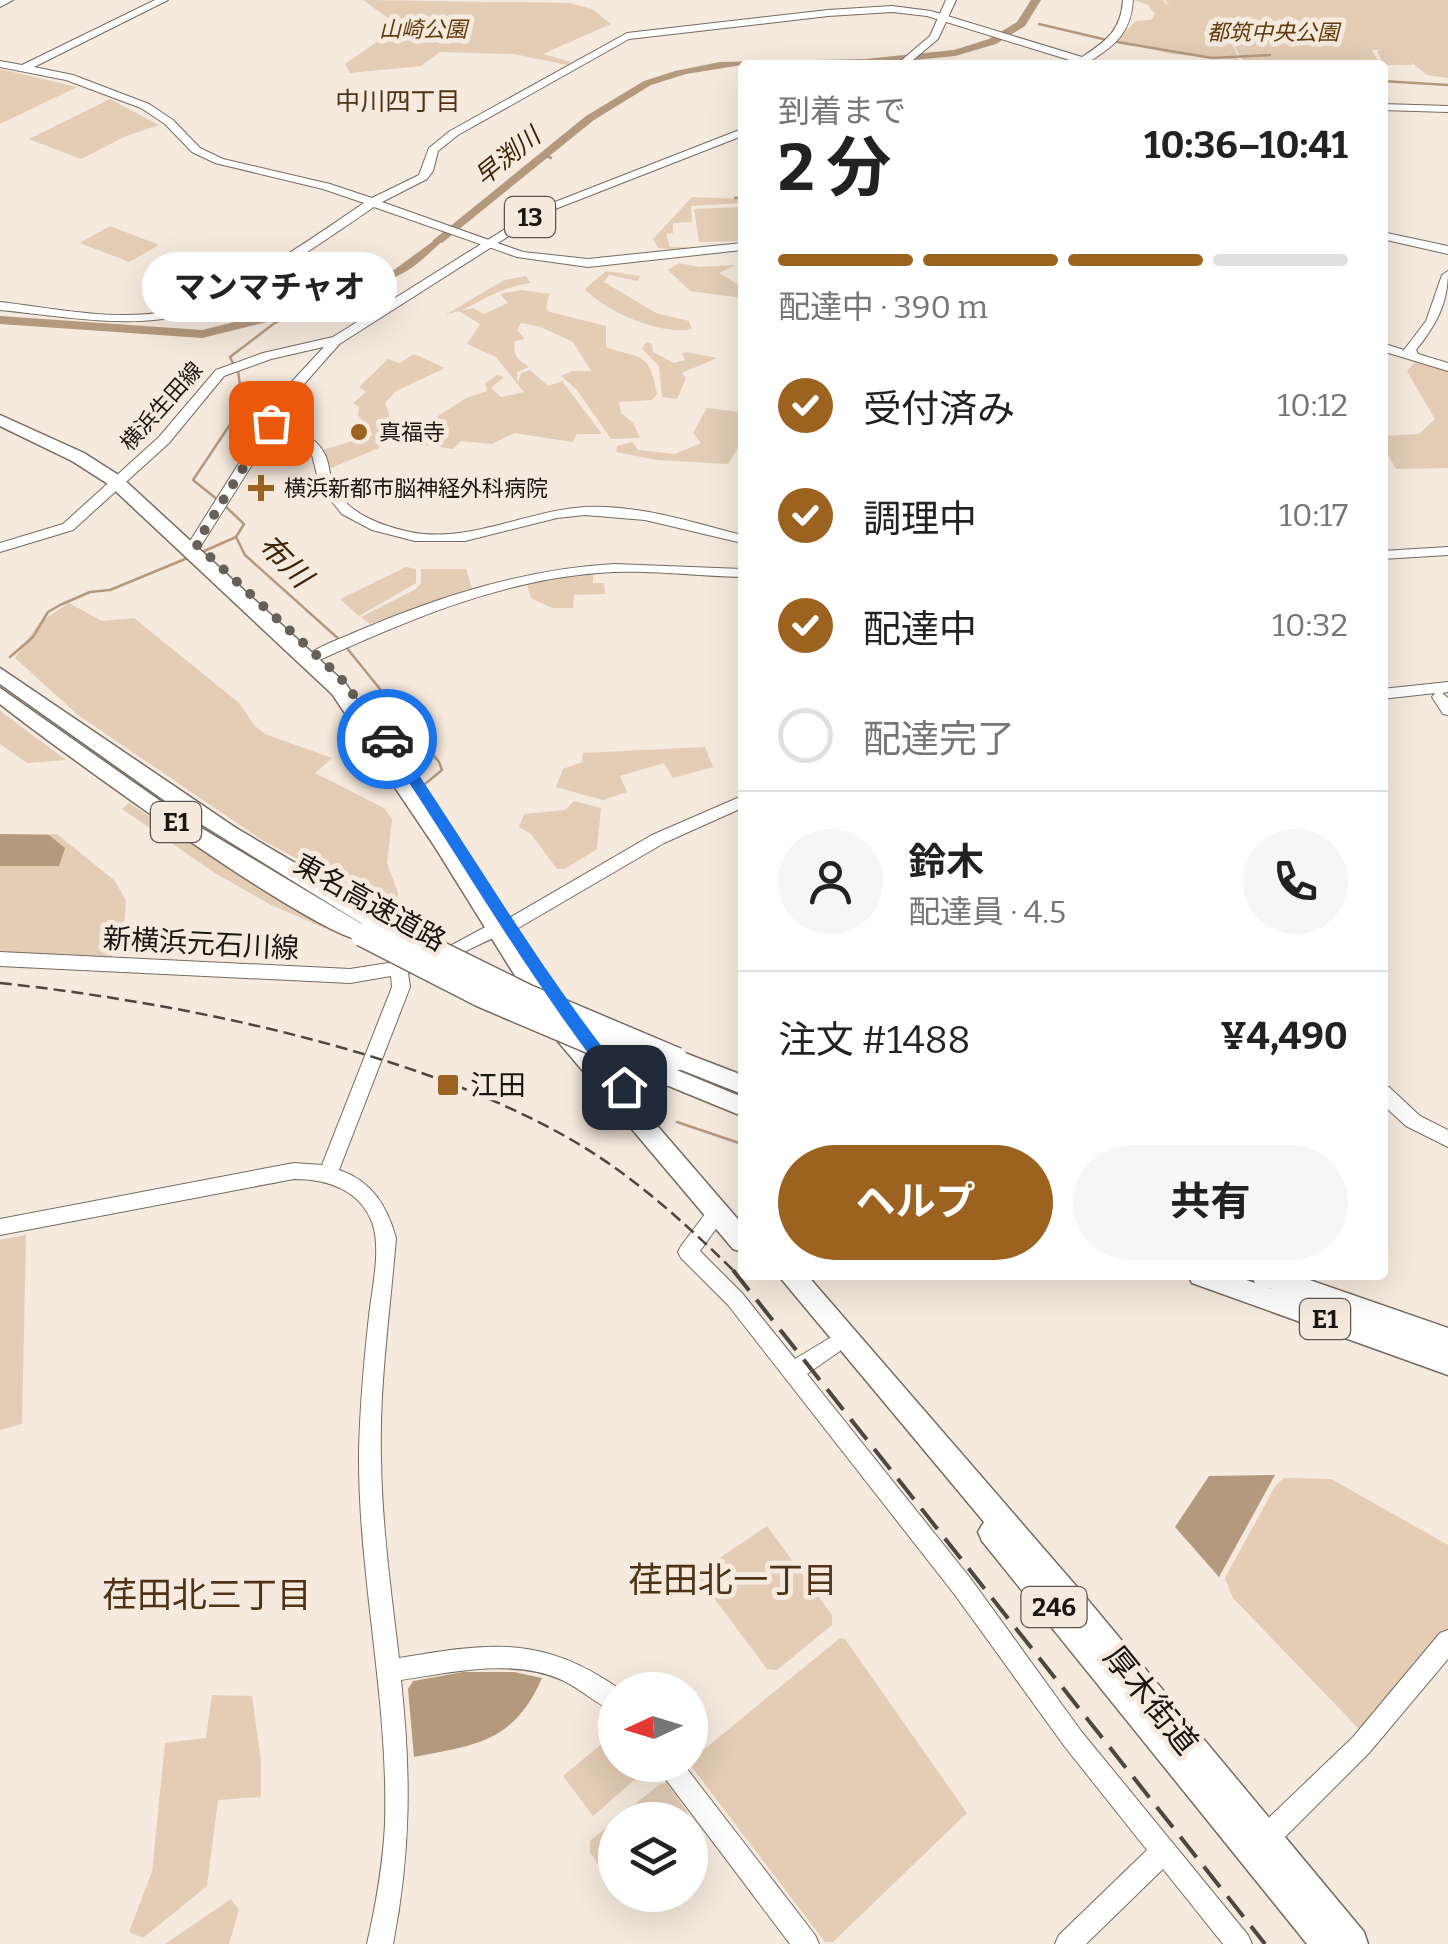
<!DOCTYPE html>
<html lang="ja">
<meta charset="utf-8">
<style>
body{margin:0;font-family:Bitter,"Noto Sans JP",serif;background:#f6f6f6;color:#222;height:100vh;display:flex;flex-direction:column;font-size:38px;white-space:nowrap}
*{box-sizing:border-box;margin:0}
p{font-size:32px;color:#767676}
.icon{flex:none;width:55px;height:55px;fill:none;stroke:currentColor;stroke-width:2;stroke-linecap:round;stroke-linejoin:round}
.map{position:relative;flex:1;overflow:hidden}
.drawer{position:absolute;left:738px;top:60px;width:650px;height:1220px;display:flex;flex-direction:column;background:#fff;border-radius:10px;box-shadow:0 10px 40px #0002}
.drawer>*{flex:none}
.needle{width:65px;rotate:266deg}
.controls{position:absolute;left:598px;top:1672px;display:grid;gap:20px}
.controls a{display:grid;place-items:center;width:110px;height:110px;border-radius:50%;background:#fff;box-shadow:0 10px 40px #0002;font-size:50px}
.pin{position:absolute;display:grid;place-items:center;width:85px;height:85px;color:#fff;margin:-42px;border-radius:20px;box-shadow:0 5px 15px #0006}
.courier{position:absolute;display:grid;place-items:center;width:100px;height:100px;margin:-50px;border:8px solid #1a73e8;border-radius:50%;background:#fff;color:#222;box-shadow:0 2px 12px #0007}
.bubble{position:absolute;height:70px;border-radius:35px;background:#fff;box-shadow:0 10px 40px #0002;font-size:32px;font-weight:700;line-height:70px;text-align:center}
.summary em{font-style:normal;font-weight:700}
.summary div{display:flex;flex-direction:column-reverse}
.summary{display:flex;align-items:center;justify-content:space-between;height:170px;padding:0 40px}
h1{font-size:65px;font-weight:700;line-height:75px}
.bar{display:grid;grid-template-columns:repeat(4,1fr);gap:15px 10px;align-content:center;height:120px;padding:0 40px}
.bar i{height:12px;border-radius:8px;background:#e0e0e0}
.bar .on{background:#9b631f}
.bar p{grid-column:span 4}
.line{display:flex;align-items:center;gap:25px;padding:0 40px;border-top:2px solid #e0e0e0}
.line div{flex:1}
.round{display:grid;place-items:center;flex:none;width:105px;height:105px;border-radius:52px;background:#f6f6f6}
ol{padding:0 40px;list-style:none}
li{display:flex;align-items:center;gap:30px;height:110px}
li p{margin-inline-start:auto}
li .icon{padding:10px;border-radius:50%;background:#9b631f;color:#fff;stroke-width:4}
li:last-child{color:#767676}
li i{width:55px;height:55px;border:5px solid #e0e0e0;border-radius:50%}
.button{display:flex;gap:20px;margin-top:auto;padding:20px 40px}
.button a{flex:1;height:115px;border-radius:60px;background:#9b631f;color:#fff;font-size:40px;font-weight:700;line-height:115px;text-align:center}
.button a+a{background:#f6f6f6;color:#222}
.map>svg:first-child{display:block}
.green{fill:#e4ccb5}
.water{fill:#b5997d}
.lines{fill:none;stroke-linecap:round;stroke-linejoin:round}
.stream{stroke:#b5997d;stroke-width:2.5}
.river{fill:#b5997d;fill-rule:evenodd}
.secondary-casing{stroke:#766b60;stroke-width:2}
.primary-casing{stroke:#766b60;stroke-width:2}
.highway-casing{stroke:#766b60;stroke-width:3}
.secondary{fill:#fff;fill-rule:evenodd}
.primary{fill:#fff;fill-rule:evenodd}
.highway{fill:#fff;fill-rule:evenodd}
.rail-far1{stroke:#4d4741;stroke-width:2.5;stroke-dasharray:12 6;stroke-linecap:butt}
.rail{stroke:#4d4741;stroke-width:4;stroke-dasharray:26 12;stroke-linecap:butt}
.highway-bridge-casing{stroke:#766b60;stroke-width:25;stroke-linecap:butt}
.highway-bridge{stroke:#fff;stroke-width:22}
.route{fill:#1a73e8}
.done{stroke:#676059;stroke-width:10;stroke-dasharray:0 18}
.poi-dot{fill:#9b631f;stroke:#f6e9dd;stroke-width:4}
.labels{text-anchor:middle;stroke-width:10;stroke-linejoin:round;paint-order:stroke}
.far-park-label{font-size:22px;font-style:italic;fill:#613b09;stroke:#f6e9dd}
.far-street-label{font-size:22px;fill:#1a1612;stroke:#f6e9dd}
.far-poi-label{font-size:22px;fill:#1a1612;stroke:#f6e9dd;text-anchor:start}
.far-neighbourhood-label{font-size:25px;fill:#4e3213;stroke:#f6e9dd}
.far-water-label{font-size:25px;font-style:italic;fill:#402300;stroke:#f6e9dd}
.shield{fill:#f6e9dd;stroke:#5c554f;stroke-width:2.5}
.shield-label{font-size:25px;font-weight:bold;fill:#1a1612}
.street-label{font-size:28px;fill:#1a1612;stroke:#f6e9dd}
.poi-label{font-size:28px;fill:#1a1612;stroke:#f6e9dd;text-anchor:start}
.water-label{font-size:30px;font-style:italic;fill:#402300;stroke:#f6e9dd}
.near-street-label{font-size:32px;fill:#1a1612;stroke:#f6e9dd}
.near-neighbourhood-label{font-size:35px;fill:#4e3213;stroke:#f6e9dd}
</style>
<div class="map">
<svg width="1448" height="1944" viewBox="0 0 1448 1944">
<rect width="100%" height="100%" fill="#f6e9dd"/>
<g class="green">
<path d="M363,0L569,3L592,9L611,24L543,54L571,62L567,65L514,54L440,52L421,66L350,73L345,64L391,32L395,23Z"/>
<path d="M1134,0H1162L1170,7L1165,0H1448V78L1427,75L1411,62L1413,65H1384L1377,51L1382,50H1372L1380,65H1240L1242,60L1232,42L1239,60L1172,54L1116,41L1136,21L1151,20L1155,14L1148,5Z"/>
<path d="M0,69L77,87L0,124Z"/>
<path d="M110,99L159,125L124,137L81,159L29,139Z"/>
<path d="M692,197L742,199V203L691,206L692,222L673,223V233L666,234L670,247H687L688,251L658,248L653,239Z"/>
<path d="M742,207V241L699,242L694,209Z"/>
<path d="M110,226L159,245L129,262L80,243Z"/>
<path d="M679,263L699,267L736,265L719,273L742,287V298L690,291L668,270Z"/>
<path d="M606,271L640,276L638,281L609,275L604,282L656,313L689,321L692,329C663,336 605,312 585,289Z"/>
<path d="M526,276L531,283C503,287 485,298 461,311L473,308L484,314L508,303L500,294L521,290L549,294L546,308L550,312L606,326V347C640,360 649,349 657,394L652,400L619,402L621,413L633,423L640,438L611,439L577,390L561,376L572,371H591L573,342L541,327L521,323L517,330L525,339L515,341C512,356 518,359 529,367L517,372L518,383L521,373L530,370L548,386L562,381L602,434H577L572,442L514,433L492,444L461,441L453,449L412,443L396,429L387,432L396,441L326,470L322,450L373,435L358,415L359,407L353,403L366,392L359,387L388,359L400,363L414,354L445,368L396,391L385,403L390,417L406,427L398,430L415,431L466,398L487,391L485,383L497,375L504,377L491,388L501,397L524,392L496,357L467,344L480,324L459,311L445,315L504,280Z"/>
<path d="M646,342L652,344L653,352L674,363L685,360L682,353L686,352L717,358L682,373L686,378L677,399L662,397L659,366L642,349Z"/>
<path d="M1416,361L1448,371V468L1396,469L1383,446L1382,436L1419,434L1435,419L1407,371Z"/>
<path d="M707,408L742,412V441L728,464L657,460L616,452L617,446L632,442L638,450L675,454L701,443L693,433Z"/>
<path d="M406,567L416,569V583L359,616L340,599Z"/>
<path d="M421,569H466L472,588L370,624L361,617L416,589L421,583Z"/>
<path d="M593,574V583H604L605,594L574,595L573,608H552L531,598L527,584Z"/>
<path d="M69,603L102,621L134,618L239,703L255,726L265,734L332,758L315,773L384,808L392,819L387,863L398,893L397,912L262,840L78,715L15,658L40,622Z"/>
<path d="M0,711L66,760L27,763L0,744Z"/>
<path d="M705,747L713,767L673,778L664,763L620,776L627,792L603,800L556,787L563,769L582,762L583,753Z"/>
<path d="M574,801L601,808L597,849L565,869H557L531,834L519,827L524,814L565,810Z"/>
<path d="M129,803L292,909L345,937L271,905L215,873L122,809Z"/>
<path d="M0,834H57L115,881L126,901L125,918L111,959L0,952Z"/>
<path d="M26,1235L22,1424L0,1430V1240Z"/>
<path d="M1284,1478L1331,1479L1448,1545V1629L1360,1730L1233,1598L1225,1578L1276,1485Z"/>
<path d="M767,1526L832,1615V1625L777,1670L767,1669L696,1574Z"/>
<path d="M840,1638L845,1639L967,1813L833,1942H825L691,1766V1760Z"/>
<path d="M212,1695L252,1696L261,1761V1797L218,1800L207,1886L143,1938L129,1932L152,1872L165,1743L206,1738Z"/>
<path d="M615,1733V1765H647V1769L593,1816L563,1776Z"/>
<path d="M667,1783L700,1831L690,1839V1820H615L660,1784Z"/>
<path d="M615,1820V1888L590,1852V1841Z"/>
<path d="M231,1899L239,1910L229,1944H165Z"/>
</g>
<g class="water">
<path d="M447,231L452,232C437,245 422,263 403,273C364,296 316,301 276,324L270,317L387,275Z"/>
<path d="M0,834L49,835L65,848L59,866H0Z"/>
<path d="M1275,1475L1219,1577L1175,1527L1209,1476Z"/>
<path d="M463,1672H514L542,1678C514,1742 477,1745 414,1757L408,1689L413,1681Z"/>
</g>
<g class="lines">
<g class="stream">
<path d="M1039,24L1107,40"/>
<path d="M1117,42L1212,58L1270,55"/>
<path d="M1382,81L1448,85"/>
<path d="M544,155L551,158"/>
<path d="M735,198L742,197"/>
<path d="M234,365L230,357L276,322"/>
<path d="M218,500L193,480L243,405L238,371"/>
<path d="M224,505L244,524L236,537L245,555L341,641"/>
<path d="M202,552L236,537"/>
<path d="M346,647L439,762L442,770L425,784"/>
<path d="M10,657L33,637L48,612L60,605L90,592L110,590L190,557"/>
<path d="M677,1122L742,1144"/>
</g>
<g class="river">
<path d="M1031,0H1041L1025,26L996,44L955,56L865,65H742L686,74L651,85L594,120L442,243L432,241L586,116L644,81L675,71L720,62L865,59L954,50L989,39L1017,22Z"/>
<path d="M291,308L295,309V315L202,338L0,324V316L202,330Z"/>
</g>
<g class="secondary-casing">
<g id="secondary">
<path d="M0,0H13L0,7Z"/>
<path d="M155,0H168L34,67L73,75L149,104L173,120L200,148L223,159L330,184L372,198L419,175L429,148L450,131L627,33L828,10L892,6L931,11L1082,57C1107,41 1121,30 1123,0H1133C1131,31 1117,44 1092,60L1103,65L1079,63L927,16L892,12L828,16L629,39L458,135L438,151L433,171L427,179L382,202L523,252L588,259L742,243V250L588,267L517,257L374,207C317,245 231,310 163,319C109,326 53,315 0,310V302C54,308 115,322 169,311C232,297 310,239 364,203L323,189L215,163L192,152L165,124L141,108L66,80L0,67V61L22,65Z"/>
<path d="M1382,104L1448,106V112L1382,110Z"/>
<path d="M1382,232L1448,246V254L1382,239Z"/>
<path d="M1448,271C1448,304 1436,325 1416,350L1418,354L1448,363V371L1382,351V343L1404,350L1426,321L1442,275Z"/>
<path d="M337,336L343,340L297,392L276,426C299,430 322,438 328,463C330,473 331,483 337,492C353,516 383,526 410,532C469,544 525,511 584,507C637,504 691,522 742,535V543L645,520L585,515L557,518L465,541H415L372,530L342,514L320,487L311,451L291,436L272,433L197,552H187L185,549L287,387L333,337Z"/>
<path d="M1448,547V555L1382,559V551Z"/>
<path d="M614,564L742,569V577C694,576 646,569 598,573C497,581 406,621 315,662H305L303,659C317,646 340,639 358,631C440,596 525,569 614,564Z"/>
<path d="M1448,682V692L1442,693L1448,698V715L1443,714L1432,697L1435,693L1382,699V689Z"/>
<path d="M742,796V808L664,843L515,930C478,941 447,966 408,973L410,987L339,1170C372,1181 387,1206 396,1238C390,1312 379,1386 381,1459C382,1526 391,1592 399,1658C489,1643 542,1634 621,1690H615V1712C596,1704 581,1689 562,1680C512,1658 453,1672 401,1680C411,1773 411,1852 393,1944H367C376,1904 383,1865 385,1824C389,1699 358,1577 359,1452C360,1407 364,1361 369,1316C372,1288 381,1252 373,1225C361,1190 328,1179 294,1179L0,1235V1219L294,1163L322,1165L392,987L391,976L350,983L0,966V952L350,969L420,958L450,946L489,925L504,921L652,835Z"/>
<path d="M1382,1085L1389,1087L1420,1116L1448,1130V1147L1406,1126L1382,1104Z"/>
<path d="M718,1204L725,1206L728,1212L700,1251L742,1293L795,1359L833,1336L840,1339L843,1345L840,1351L807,1374L971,1579L1081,1731L1248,1935L1252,1944H1223L1163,1869L1086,1944H1055L1059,1935L1147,1850L1065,1747L955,1595L728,1305L681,1258L678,1252L681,1246L711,1206Z"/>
<path d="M1448,1630V1659L1369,1753L1273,1849L1264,1852L1255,1849L1252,1840L1255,1831L1353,1737L1440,1633Z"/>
<path d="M657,1765H684L815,1935L819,1944H790L661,1773Z"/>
</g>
</g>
<g class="primary-casing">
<g id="primary">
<path d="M946,0H956L938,39L907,65H896L930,36Z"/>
<path d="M742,129V136L545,213L341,343L271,359L224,376L169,443L73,530L0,552V543L63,524L159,437L216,370L263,353L333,337L537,209Z"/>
</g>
</g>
<g class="highway-casing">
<g id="highway">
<path d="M0,415L84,453L120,476L346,684L449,837L566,1020L742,1224V1252L733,1249L550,1032L435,847L332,694L108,484L72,461L0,426Z"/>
<path d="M0,668L236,828L380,913L383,919L380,925H364L175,808L0,684Z"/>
<path d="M0,688L183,817L370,929L373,935L370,941C333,952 44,739 0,704Z"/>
<path d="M677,1050L742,1075V1094L669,1065L665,1059L669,1053Z"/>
<path d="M667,1066L742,1097V1116L659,1082L655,1075L659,1068Z"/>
<path d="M778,1275H807L1083,1594L1364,1932L1368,1944H1307L982,1541L978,1532L984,1522Z"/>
<path d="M1188,1275H1232L1323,1307L1255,1283L1251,1275H1295L1448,1328V1375L1192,1283Z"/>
</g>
</g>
<use href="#secondary" class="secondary"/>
<use href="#primary" class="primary"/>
<use href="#highway" class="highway"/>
<path class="rail-far1" d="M0,983C178,1002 415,1050 570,1139C633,1175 685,1223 736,1273"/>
<path class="rail" d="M733,1270L1265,1944"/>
<g class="highway-bridge-casing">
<g id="highway-bridge">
<path d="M372,919L528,996L677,1059"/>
<path d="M362,935L481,996L667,1075"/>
</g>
</g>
<use href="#highway-bridge" class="highway-bridge"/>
</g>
<path class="route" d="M382,735H392C472,851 541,974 630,1082V1092H618C530,982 461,858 382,742Z"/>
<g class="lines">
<path class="done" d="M271,423L196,544L339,676L387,739"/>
</g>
<g class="poi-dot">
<circle cx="359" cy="432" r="10"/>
<path d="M256 473h10v10h10v10h-10v10h-10v-10h-10v-10h10z"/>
<rect x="436" y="1073" width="24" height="24" rx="5"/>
</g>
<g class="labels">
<g class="far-park-label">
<text x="423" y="37">山崎公園</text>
<text x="1273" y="40">都筑中央公園</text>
</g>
<g class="far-street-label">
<text transform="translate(161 406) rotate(-48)" y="8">横浜生田線</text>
</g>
<g class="far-poi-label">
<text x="379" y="440">真福寺</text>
<text x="284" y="496">横浜新都市脳神経外科病院</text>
</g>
<g class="far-neighbourhood-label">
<text x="398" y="110">中川四丁目</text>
</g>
<g class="far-water-label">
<text transform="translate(507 156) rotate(-39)" y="9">早渕川</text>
</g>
<g class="shield">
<rect x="505" y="197" width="50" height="40" rx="8"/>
<rect x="151" y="802" width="50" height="40" rx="8"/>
<rect x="1300" y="1299" width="50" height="40" rx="8"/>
<rect x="1021.5" y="1587" width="65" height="40" rx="8"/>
</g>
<g class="shield-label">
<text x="530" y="226">13</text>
<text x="176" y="831">E1</text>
<text x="1325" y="1328">E1</text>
<text x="1054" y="1616">246</text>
</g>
<g class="street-label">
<text transform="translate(370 902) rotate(29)" y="10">東名高速道路</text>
<text transform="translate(201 943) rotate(3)" y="10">新横浜元石川線</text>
</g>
<g class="poi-label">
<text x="470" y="1095">江田</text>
</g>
<g class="water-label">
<text transform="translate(285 561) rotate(45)" y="10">布川</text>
</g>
<g class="near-street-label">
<text transform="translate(1151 1700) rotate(51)" y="11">厚木街道</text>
</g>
<g class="near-neighbourhood-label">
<text x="733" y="1592">荏田北一丁目</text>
<text x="207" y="1607">荏田北三丁目</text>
</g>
</g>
</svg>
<div class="controls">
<a><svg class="needle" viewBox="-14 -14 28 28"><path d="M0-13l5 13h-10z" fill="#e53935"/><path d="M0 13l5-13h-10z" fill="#767676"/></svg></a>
<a><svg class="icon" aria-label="layers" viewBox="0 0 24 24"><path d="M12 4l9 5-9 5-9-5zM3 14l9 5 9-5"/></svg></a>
</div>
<div class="pin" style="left:271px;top:423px;background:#ea580c"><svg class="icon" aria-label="bag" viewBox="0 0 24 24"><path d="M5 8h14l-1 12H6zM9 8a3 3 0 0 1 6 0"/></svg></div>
<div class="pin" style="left:624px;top:1087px;background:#1f2937"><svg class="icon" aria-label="home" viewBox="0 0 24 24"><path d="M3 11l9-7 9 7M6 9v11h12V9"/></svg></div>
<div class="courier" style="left:387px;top:739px"><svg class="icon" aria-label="car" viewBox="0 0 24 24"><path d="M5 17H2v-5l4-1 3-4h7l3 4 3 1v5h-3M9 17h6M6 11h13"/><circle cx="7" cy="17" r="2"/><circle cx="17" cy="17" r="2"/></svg></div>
<div class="bubble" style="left:142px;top:252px;width:255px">マンマチャオ</div>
<section class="drawer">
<div class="summary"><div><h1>2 分</h1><p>到着まで</p></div><em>10:36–10:41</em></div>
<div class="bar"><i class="on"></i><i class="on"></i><i class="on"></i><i></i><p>配達中 · 390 m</p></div>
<ol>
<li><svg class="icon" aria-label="check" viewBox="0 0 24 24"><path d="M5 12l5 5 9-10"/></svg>受付済み<p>10:12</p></li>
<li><svg class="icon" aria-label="check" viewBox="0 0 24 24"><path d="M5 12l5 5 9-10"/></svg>調理中<p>10:17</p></li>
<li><svg class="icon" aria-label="check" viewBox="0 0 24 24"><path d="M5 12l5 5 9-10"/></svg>配達中<p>10:32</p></li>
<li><i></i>配達完了</li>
</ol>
<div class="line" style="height:180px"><a class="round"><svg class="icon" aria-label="person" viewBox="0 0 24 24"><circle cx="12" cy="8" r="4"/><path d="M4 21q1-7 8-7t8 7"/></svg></a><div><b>鈴木</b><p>配達員 · 4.5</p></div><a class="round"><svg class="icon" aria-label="phone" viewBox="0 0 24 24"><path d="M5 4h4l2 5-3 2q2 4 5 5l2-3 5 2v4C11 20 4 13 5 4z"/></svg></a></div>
<div class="line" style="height:130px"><div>注文 #1488</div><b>¥4,490</b></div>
<div class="button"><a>ヘルプ</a><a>共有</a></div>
</section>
</div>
